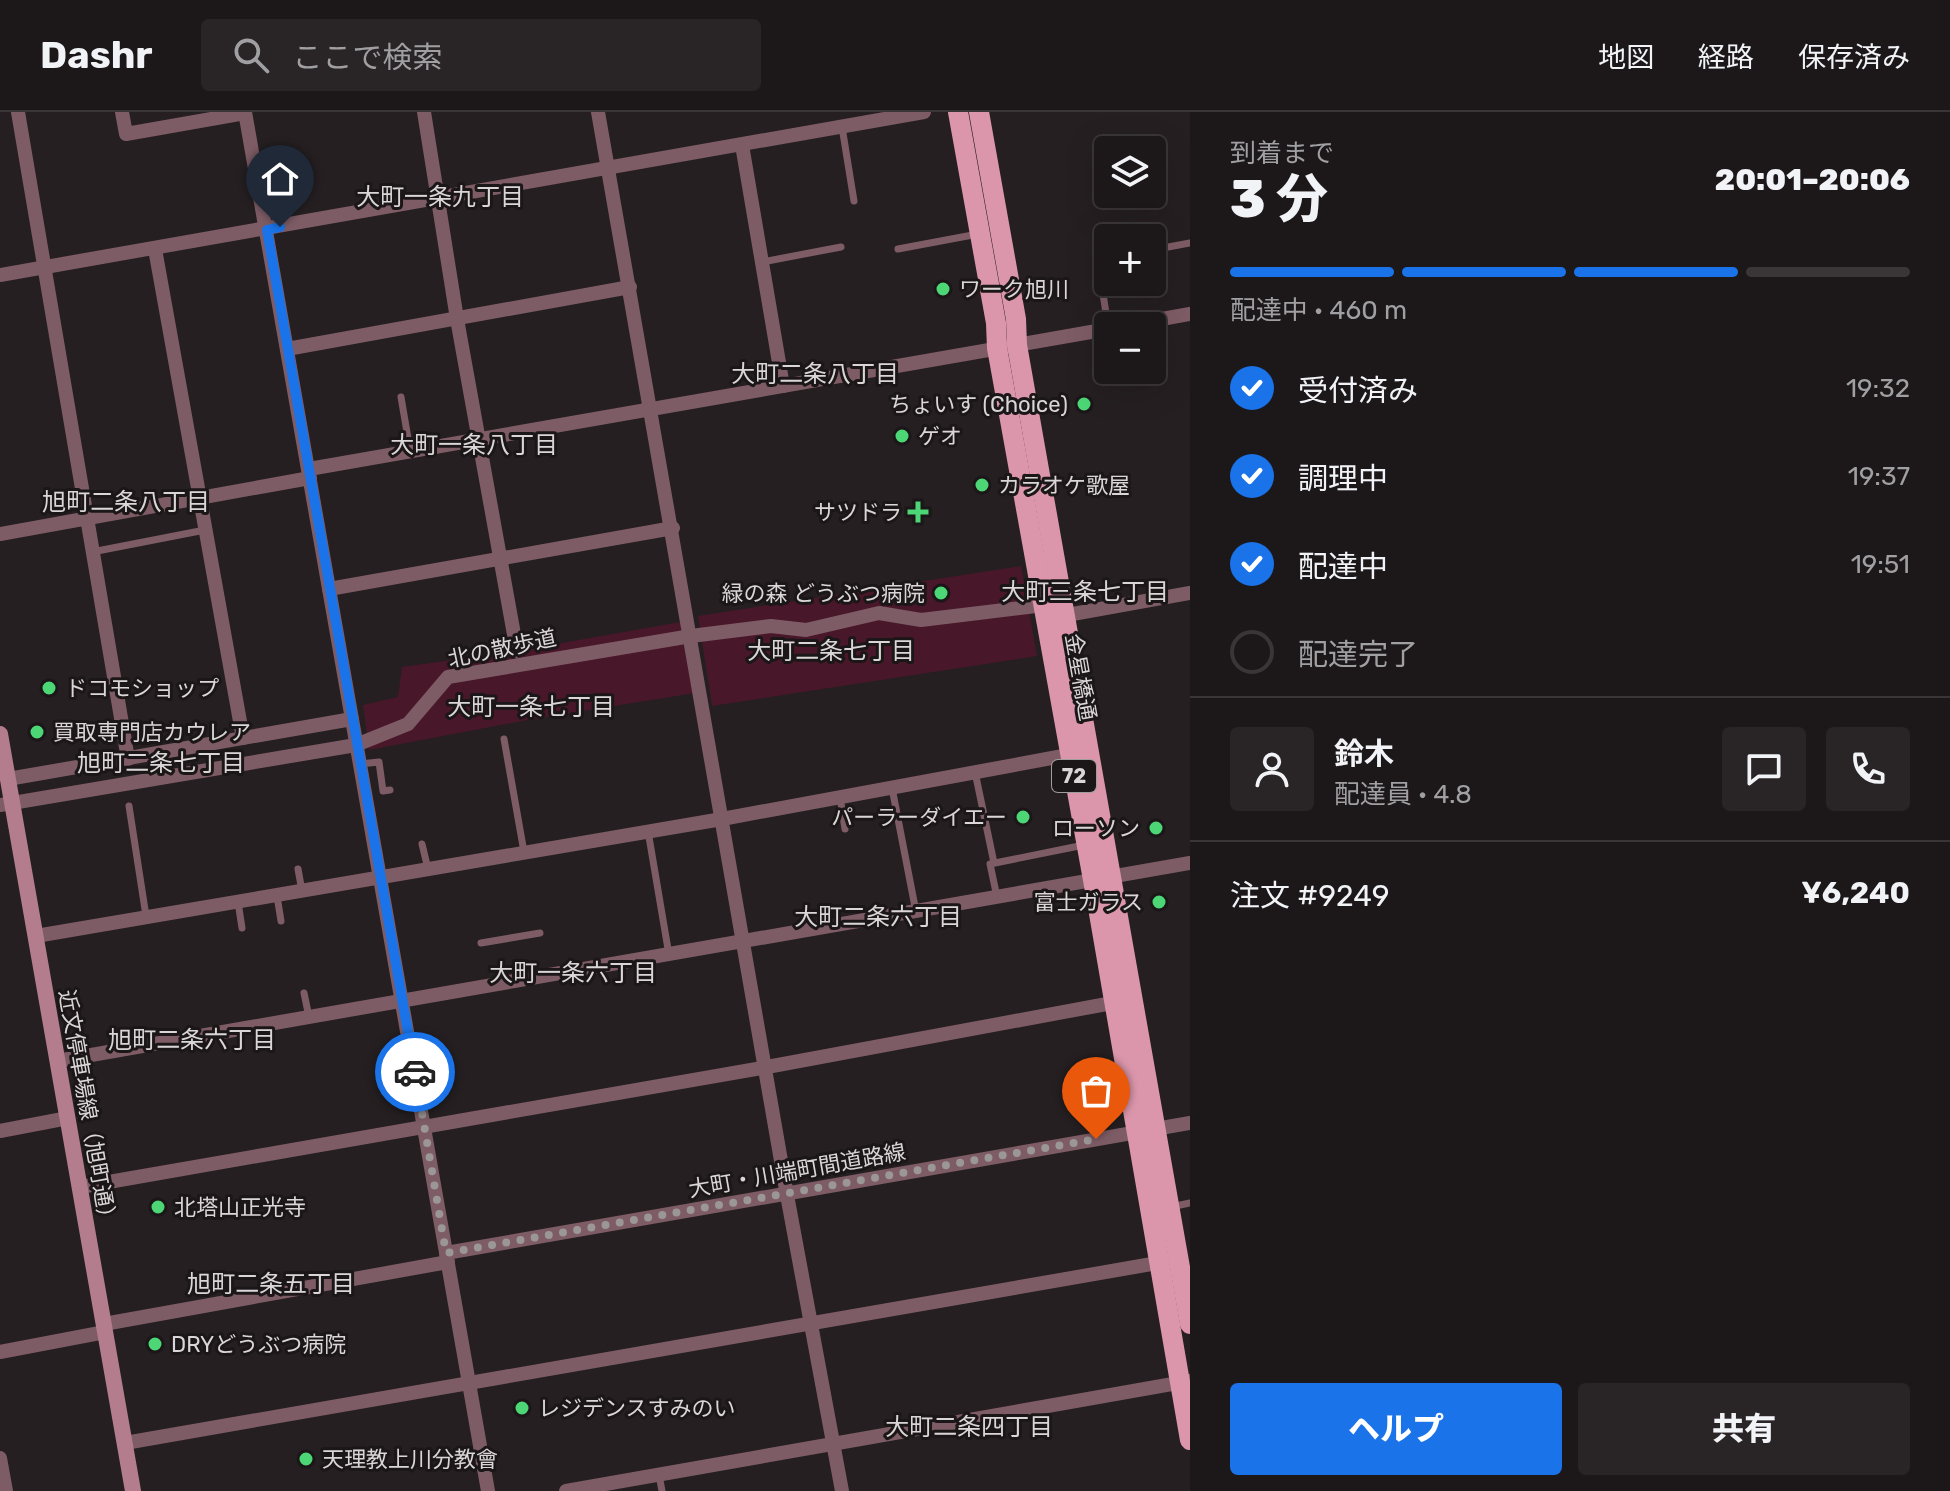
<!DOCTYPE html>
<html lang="ja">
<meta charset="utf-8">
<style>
body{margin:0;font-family:Rubik,"Noto Sans JP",sans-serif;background:#292426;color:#f1f3f6;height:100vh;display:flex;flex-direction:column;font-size:30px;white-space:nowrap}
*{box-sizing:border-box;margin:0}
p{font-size:26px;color:#a09fa2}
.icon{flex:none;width:44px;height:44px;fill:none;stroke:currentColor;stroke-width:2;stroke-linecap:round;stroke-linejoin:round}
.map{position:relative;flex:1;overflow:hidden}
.side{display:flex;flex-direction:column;background:#1c1719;width:760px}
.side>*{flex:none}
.fabs{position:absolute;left:1094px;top:24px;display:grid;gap:16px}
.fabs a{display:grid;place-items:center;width:72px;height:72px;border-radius:8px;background:#1c1719;box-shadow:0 8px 32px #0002,0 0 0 2px #3a3638;font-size:40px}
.pin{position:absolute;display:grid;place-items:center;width:68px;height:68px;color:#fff;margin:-82px -34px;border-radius:50% 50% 50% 0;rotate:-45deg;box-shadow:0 0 8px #0007}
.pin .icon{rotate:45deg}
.courier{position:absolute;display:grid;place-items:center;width:80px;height:80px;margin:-40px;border:6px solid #1a73e8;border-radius:50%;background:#fff;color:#222;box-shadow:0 2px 10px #0007}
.overview em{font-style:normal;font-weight:800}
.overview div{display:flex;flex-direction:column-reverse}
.overview{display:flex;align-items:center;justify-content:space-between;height:136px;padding:0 40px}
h1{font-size:52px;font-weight:800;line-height:60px}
.bar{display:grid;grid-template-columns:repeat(4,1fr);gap:12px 8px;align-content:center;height:96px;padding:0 40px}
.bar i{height:10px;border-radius:6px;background:#3a3638}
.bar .on{background:#1a73e8}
.bar p{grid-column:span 4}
.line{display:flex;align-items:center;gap:20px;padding:0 40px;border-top:2px solid #3a3638}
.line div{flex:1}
.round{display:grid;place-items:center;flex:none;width:84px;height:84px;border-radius:8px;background:#292426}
ol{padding:0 40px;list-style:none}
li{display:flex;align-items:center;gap:24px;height:88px}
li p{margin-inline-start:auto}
li .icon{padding:8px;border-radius:50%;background:#1a73e8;color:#fff;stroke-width:4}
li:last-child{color:#a09fa2}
li i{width:44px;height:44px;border:4px solid #3a3638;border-radius:50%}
.cta{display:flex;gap:16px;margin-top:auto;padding:16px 40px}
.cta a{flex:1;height:92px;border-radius:8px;background:#1a73e8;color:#fff;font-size:32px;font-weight:800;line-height:92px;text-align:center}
.cta a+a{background:#292426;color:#f1f3f6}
header{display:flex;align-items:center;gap:48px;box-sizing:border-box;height:112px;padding:0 40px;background:#1c1719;border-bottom:2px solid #3a3638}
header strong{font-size:38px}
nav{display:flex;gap:44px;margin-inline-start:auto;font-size:28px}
.search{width:560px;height:72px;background:#292426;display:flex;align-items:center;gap:20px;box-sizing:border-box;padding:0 28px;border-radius:8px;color:#a09fa2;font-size:30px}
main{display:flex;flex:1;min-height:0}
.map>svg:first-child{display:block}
.green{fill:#49172a}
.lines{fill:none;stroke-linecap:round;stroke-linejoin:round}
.lane{stroke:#7e5c66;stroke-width:7}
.street{stroke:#7e5c66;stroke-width:14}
.secondary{stroke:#b37d8d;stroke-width:16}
.primary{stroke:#dc96ab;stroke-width:20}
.done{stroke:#9b9697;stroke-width:8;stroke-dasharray:0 14.4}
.route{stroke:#1a73e8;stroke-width:10}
.poi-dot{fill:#4cd676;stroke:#1b1617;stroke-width:3}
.labels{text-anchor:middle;stroke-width:6;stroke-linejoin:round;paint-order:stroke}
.shield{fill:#1b1617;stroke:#a19c9d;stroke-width:2}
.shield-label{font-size:20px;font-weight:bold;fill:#dad6d7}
.poi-label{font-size:22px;fill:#dad6d7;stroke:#1b1617;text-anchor:start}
.street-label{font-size:22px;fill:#dad6d7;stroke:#1b1617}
.neighbourhood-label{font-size:24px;fill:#dad6d7;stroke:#1b1617}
</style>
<header>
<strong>Dashr</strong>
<div class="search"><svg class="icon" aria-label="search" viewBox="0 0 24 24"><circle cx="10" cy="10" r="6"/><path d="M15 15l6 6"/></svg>ここで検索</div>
<nav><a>地図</a><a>経路</a><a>保存済み</a></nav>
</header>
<main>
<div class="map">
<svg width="1190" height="1379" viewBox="0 0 1190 1379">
<rect width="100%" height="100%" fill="#251f21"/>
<g class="green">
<path d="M1021,454L1037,544L712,594L698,504Z"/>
<path d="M686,509L695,581L533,607L369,638L363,593L398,585L402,555L517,539Z"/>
</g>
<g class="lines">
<g class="lane">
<path d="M842,15L854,89"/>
<path d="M898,137L978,122"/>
<path d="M1152,138L1190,131"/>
<path d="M762,150L841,135"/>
<path d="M1099,156L1108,214"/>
<path d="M401,285L410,338"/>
<path d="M92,440L205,418"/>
<path d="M504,627L524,740"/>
<path d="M360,652L379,650L383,679L390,678"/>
<path d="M975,660L994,751"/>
<path d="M892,676L916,800"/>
<path d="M840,685L845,717"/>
<path d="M129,694L146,804"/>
<path d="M648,719L669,843"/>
<path d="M422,732L428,757"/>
<path d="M298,757L302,779"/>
<path d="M277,784L281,809"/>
<path d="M997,785L990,752L1084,733"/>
<path d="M238,790L242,816"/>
<path d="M481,831L540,821"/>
<path d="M304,881L309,905"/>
<path d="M1171,1095L1190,1091"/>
<path d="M659,1363L662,1379"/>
</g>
<g class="street">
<path d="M18,0L128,647"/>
<path d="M122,0L126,22L245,1"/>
<path d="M245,0L488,1379"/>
<path d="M424,0L457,207L517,539"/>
<path d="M598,0L787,1083L842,1379"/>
<path d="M742,33L783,274"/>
<path d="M155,137L243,626"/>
<path d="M0,163L924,0"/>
<path d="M1123,214L1190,202"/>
<path d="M287,237L630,175"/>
<path d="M309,357L1108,217"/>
<path d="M0,422L310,366"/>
<path d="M329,477L673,416"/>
<path d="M1056,505L1190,481"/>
<path d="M8,667L352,607"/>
<path d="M0,693L356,633L408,612L448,565L691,524L771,514L806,518L879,501L921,508L1036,494"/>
<path d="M36,824L722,707L1079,641"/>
<path d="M57,949L1190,751"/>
<path d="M0,1019L68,1006"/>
<path d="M80,1075L767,955L1123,889"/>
<path d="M446,1141L1190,1011"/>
<path d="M104,1212L448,1150"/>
<path d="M0,1240L105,1220"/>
<path d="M125,1331L1169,1149"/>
<path d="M0,1346L6,1379"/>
<path d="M566,1379L1190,1269"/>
</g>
<path class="secondary" d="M0,622L133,1379"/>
<g class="primary">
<path d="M958,0L996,211L997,236L1097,790L1190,1328"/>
<path d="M979,0L1016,207L1017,233L1190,1212"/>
</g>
</g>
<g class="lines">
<path class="done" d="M415,960L446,1141L1096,1027"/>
<path class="route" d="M280,115L267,118L415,960"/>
</g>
<g class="poi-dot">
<circle cx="943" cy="177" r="8"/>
<circle cx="1084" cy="292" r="8"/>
<circle cx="902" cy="324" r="8"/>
<circle cx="982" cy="373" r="8"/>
<path d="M914 388h8v8h8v8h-8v8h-8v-8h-8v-8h8z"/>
<circle cx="941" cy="481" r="8"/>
<circle cx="49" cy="576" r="8"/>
<circle cx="37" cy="620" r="8"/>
<circle cx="1023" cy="705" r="8"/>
<circle cx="1156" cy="716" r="8"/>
<circle cx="1159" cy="790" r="8"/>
<circle cx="158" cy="1095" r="8"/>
<circle cx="155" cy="1232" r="8"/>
<circle cx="522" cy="1296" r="8"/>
<circle cx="306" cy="1347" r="8"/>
</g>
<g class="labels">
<rect class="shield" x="1052" y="648" width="44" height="32" rx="6"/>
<g class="shield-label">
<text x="1074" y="671">72</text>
</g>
<g class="poi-label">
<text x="959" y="185">ワーク旭川</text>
<text x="1068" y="300" text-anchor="end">ちょいす (Choice)</text>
<text x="918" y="332">ゲオ</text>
<text x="998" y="381">カラオケ歌屋</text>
<text x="902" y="408" text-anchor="end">サツドラ</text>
<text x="925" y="489" text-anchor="end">緑の森 どうぶつ病院</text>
<text x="65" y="584">ドコモショップ</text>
<text x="53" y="628">買取専門店カウレア</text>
<text x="1007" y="713" text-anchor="end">パーラーダイエー</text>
<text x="1140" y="724" text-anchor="end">ローソン</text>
<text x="1143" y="798" text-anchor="end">富士ガラス</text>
<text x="174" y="1103">北塔山正光寺</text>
<text x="171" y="1240">DRYどうぶつ病院</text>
<text x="538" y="1304">レジデンスすみのい</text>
<text x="322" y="1355">天理教上川分教會</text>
</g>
<g class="street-label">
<text transform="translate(502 536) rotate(-12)" y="8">北の散歩道</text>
<text transform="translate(1081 565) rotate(80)" y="8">金星橋通</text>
<text transform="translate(88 997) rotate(80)" y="8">近文停車場線（旭町通）</text>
<text transform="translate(797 1058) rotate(-10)" y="8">大町・川端町間道路線</text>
</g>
<g class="neighbourhood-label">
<text x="440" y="93">大町一条九丁目</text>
<text x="815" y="270">大町二条八丁目</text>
<text x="474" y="341">大町一条八丁目</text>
<text x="126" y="398">旭町二条八丁目</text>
<text x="1085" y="488">大町三条七丁目</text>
<text x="831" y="547">大町二条七丁目</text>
<text x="531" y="603">大町一条七丁目</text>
<text x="161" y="659">旭町二条七丁目</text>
<text x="878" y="813">大町二条六丁目</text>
<text x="573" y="869">大町一条六丁目</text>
<text x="192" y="936">旭町二条六丁目</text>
<text x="271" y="1180">旭町二条五丁目</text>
<text x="969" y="1323">大町二条四丁目</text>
</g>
</g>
</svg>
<div class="fabs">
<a><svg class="icon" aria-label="layers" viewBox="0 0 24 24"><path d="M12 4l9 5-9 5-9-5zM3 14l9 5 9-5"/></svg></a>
<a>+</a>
<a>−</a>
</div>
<div class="pin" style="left:1096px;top:1027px;background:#ea580c"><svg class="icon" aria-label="bag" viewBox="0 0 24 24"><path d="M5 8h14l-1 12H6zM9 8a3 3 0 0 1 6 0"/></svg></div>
<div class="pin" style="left:280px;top:115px;background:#1f2937"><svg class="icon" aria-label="home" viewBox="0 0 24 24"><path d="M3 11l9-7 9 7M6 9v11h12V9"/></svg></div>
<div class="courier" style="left:415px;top:960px"><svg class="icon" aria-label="car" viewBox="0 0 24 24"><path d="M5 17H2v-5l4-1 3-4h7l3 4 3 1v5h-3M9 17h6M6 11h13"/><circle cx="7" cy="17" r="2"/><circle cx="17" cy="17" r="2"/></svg></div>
</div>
<section class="side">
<div class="overview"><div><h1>3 分</h1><p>到着まで</p></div><em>20:01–20:06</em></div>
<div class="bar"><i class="on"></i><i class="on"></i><i class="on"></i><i></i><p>配達中 · 460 m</p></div>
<ol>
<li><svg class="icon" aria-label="check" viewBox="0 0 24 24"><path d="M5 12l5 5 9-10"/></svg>受付済み<p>19:32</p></li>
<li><svg class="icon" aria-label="check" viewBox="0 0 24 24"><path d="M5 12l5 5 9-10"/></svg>調理中<p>19:37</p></li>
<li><svg class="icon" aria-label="check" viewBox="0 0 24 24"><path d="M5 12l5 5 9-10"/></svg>配達中<p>19:51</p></li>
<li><i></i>配達完了</li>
</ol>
<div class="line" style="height:144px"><a class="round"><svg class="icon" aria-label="person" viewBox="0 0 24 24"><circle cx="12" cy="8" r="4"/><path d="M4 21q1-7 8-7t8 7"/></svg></a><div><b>鈴木</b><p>配達員 · 4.8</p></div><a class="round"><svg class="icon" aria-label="chat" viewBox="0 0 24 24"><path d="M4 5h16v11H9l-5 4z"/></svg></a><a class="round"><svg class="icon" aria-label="phone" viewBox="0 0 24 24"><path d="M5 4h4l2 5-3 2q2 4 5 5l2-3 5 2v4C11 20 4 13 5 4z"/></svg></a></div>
<div class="line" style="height:104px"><div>注文 #9249</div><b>¥6,240</b></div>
<div class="cta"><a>ヘルプ</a><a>共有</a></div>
</section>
</main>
